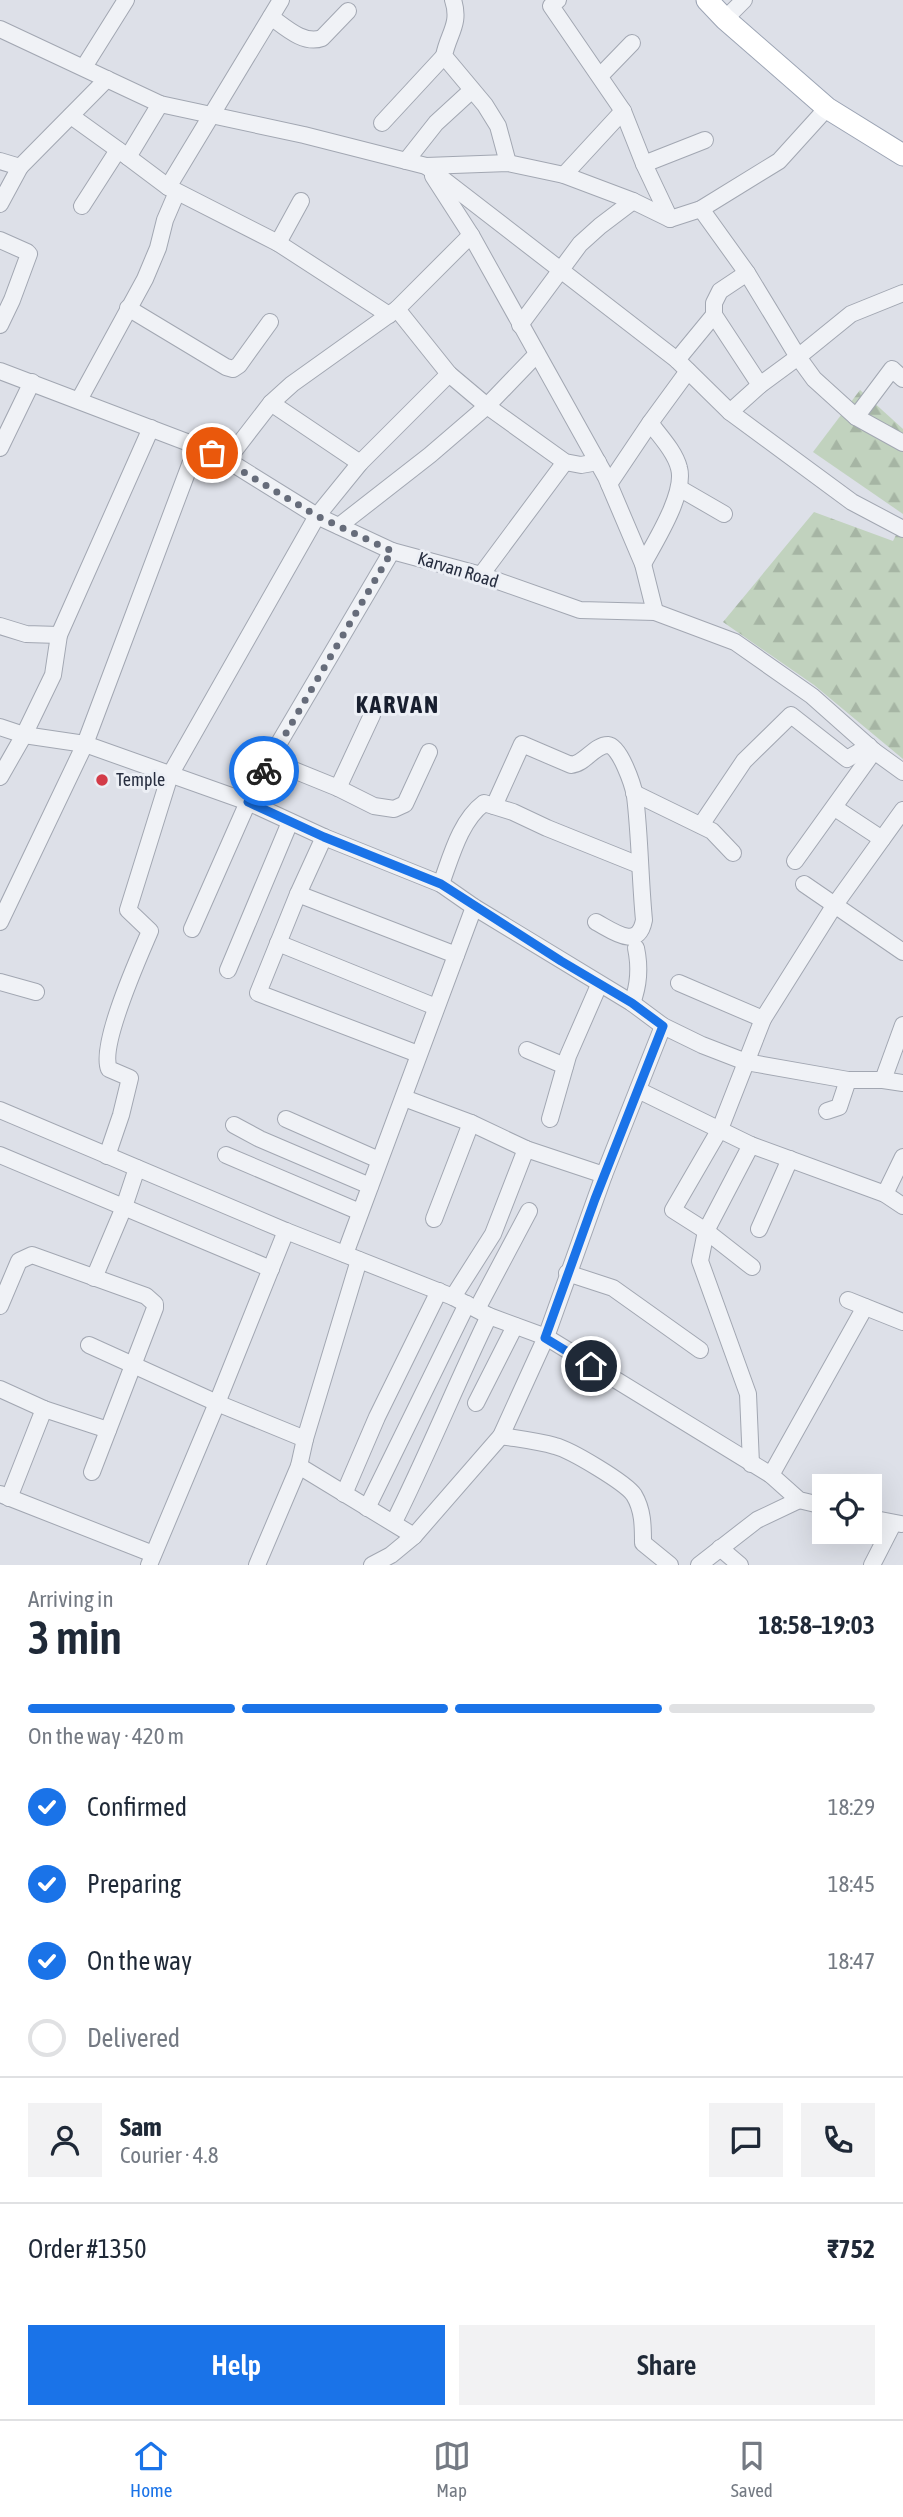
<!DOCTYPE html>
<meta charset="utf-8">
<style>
body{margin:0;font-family:"Asap Condensed",sans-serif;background:#f2f2f3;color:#1f2937;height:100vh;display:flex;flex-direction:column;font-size:26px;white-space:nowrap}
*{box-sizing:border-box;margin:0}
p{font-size:23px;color:#747a83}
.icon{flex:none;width:38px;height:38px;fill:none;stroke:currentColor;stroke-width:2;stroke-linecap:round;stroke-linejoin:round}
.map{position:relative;height:1565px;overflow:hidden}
.sheet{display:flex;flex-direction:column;background:#fff;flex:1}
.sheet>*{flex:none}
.buttons{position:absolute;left:812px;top:1474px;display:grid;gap:14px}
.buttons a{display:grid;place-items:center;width:70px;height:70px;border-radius:0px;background:#fff;box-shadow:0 7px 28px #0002;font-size:35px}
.pin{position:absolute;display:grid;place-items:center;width:60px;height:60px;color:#fff;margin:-30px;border:4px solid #fff;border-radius:50%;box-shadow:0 2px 7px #0007}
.courier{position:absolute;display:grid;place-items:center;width:70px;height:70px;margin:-35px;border:5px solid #1a73e8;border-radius:50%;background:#fff;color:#222;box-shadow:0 2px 9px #0007}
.head em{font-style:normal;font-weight:600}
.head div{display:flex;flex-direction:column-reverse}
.head{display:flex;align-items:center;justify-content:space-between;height:119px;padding:0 28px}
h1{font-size:46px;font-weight:600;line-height:52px}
.bar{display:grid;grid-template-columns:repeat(4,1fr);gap:10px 7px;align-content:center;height:84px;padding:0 28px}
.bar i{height:9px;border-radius:5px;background:#e0e1e3}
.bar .current{background:#1a73e8}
.bar p{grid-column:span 4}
.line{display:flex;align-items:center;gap:18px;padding:0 28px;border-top:2px solid #e0e1e3}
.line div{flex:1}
.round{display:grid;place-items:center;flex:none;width:74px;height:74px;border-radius:0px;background:#f2f2f3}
ol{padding:0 28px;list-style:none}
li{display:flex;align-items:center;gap:21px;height:77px}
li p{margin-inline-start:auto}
li .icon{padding:7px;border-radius:50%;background:#1a73e8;color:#fff;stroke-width:4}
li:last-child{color:#747a83}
li i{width:38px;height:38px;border:4px solid #e0e1e3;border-radius:50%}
.cta{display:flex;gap:14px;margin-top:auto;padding:14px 28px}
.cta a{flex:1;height:80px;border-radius:0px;background:#1a73e8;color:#fff;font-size:28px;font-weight:600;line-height:80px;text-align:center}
.cta a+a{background:#f2f2f3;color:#1f2937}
.dock{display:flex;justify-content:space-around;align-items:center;height:98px;border-top:2px solid #e0e1e3;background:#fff;font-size:19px;color:#747a83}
.dock a{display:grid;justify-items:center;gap:4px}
.dock .current{color:#1a73e8}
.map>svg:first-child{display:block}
.forest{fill:url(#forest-firs)}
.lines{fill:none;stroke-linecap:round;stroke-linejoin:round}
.minor-casing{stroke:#a2a7b2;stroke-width:18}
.major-casing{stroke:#9ca4b4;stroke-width:23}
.minor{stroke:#f0f2f6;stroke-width:16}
.major{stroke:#fff;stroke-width:21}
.done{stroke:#666c7a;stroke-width:7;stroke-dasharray:0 12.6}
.route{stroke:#1a73e8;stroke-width:9}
.poi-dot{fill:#d33b48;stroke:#eceff5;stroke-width:2.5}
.labels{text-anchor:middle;stroke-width:6;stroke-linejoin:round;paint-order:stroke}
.street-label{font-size:18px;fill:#262d3f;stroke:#eceff5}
.poi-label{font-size:18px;fill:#262d3f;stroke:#eceff5;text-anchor:start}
.district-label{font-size:24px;font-weight:bold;letter-spacing:2px;fill:#181f2f;stroke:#eceff5}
</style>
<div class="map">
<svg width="903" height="1565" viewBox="0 0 903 1565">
<defs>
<pattern id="forest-firs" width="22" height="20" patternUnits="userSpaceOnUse" patternTransform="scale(1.75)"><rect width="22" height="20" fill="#c1d2be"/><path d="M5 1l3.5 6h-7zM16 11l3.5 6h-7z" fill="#a6b5a4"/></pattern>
</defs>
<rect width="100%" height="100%" fill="#dde0e8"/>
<g class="forest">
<path d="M860,390L903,429V514L813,452Z"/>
<path d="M814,512L893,541L903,521V759L814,685L723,622Z"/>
</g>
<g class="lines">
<g class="minor-casing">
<g id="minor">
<path d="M453,0C461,24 448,34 444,56L485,105L498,126L508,163"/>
<path d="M558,0L551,6L623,111L644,164L670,219"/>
<path d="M271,17C285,27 304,45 322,38L348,11"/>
<path d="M725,19L744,0"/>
<path d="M0,29L160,104L304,135L426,166L508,163L564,175L633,201L670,219L701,209L779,161L827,108"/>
<path d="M84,67L126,0"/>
<path d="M601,75L632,43"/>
<path d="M71,116L128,157L160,104"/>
<path d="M382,123L444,56"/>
<path d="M128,157L168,187L278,243L389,315"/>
<path d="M0,161L20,167L107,79"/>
<path d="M406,161L436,123L472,90"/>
<path d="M644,164L705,140"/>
<path d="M426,166L677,360L730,412L852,502L903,529"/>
<path d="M564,175L623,111"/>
<path d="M433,176L471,235L606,477L643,564L655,612"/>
<path d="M168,187L281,0"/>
<path d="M0,204L20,167"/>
<path d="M82,206L118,150"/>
<path d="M701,209L747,273L798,357L814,379L856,417L903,443"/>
<path d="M0,240L27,252L29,254L12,300L0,325"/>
<path d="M278,243L301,201"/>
<path d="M128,308L226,367L233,369L239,365L270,322"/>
<path d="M397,309L449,374L487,406L565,462L581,465L598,462"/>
<path d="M714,315L760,385"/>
<path d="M520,325L580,244L600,226L633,201"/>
<path d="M677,360L714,315V303L720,291L747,273"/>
<path d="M0,371L197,446L227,460L317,516L392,551L481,575L580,610L655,612L735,642L812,696L874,751L903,772"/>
<path d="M79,400L145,279L158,248L165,220L177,192"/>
<path d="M271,403L360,463"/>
<path d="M730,412L760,385L798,357L851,314L903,293"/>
<path d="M856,417L892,369L903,379"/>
<path d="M0,448L32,382"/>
<path d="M227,460L271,403L292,384L397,309L471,235"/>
<path d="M609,484L650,423L688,371"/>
<path d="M679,488L724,514"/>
<path d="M339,526L430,455L487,406L537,354"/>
<path d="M643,564C655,542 686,493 679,468C675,452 660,436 650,423"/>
<path d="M481,575L565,462"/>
<path d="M0,626L26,634L59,635"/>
<path d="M0,727L24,735L85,744L248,802L324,837L441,884L474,907L632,1003L663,1026L702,1045L746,1062L848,1080H883L903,1083"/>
<path d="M269,760L338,788L374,806L394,809L405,804L429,752"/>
<path d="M0,777L24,735L53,675L59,635L151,428"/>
<path d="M338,788L372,715"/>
<path d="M634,793L712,831L733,853"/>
<path d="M494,806L522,744L571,765C585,764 594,745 608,745C620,746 633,785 635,796C640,837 640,879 644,920C638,951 613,931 596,922"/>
<path d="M835,808L882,839"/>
<path d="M701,825L744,761L791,715L847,759L869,746"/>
<path d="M324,837L298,894L258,993L418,1054"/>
<path d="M795,861L874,751"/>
<path d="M441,884C451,857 460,821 484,803L513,812L547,828L639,865"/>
<path d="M804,884L903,952"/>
<path d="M298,894L456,955"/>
<path d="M0,922L85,744L197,446"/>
<path d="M192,929L248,802L269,760L392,551"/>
<path d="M278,943L436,1007"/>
<path d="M228,970L290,822"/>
<path d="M0,982L36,992"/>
<path d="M679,983L763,1019"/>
<path d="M632,1003C639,985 640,967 636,948"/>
<path d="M527,1050L565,1066"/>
<path d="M883,1080L903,1025"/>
<path d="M638,1090L751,1145L885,1194L903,1206"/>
<path d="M404,1098L471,1123L526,1149L604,1175"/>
<path d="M0,1110L286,1231L453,1297L489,1316L546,1337L771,1475L799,1500L824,1506"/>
<path d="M827,1111L839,1107L848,1080"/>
<path d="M286,1119L379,1160"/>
<path d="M550,1119L568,1056L599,985"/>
<path d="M234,1125L260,1139L370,1186"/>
<path d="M751,1145L706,1231L700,1261L748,1394L751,1464"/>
<path d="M0,1155L271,1269"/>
<path d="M226,1155L360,1212"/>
<path d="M107,1156L121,1115L130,1078L109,1069C99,1045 139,957 150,931L128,910L170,775L317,516L360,463L449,374"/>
<path d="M885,1194L903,1157"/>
<path d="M434,1219L471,1123"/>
<path d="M759,1229L790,1159"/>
<path d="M345,1254L474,907"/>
<path d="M752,1267L706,1231L673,1210L720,1129L763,1019L834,906L903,810"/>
<path d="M567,1273L613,1288L700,1350"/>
<path d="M94,1278L124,1207L137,1168"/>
<path d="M453,1297L493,1234L526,1149"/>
<path d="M848,1300L903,1322"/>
<path d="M0,1306L19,1261L32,1255L146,1296L155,1304V1308L92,1472"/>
<path d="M477,1309L529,1211"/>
<path d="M89,1345L217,1403L305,1439"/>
<path d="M0,1389L44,1409L108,1430"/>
<path d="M476,1403L515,1326"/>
<path d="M501,1436C519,1439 538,1441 555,1446C571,1450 626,1483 634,1495C643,1510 643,1526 643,1543L670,1565"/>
<path d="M299,1466L414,1536"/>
<path d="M771,1475L865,1307"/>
<path d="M0,1494L153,1554"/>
<path d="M344,1494L377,1417L439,1291"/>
<path d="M9,1498L44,1409"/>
<path d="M367,1508L467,1304"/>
<path d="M870,1518L901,1524"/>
<path d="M394,1522C428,1454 456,1384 489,1316"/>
<path d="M720,1548L740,1565"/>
<path d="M149,1565L217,1403L286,1231"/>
<path d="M257,1565L299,1466L305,1439L359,1260"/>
<path d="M372,1565L391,1555L414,1536L501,1436L546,1337L604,1175L663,1026"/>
<path d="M699,1565L757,1520L799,1500"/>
<path d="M872,1565L893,1524"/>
</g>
</g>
<g class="major-casing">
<path id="major" d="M707,0L725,19L827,108L903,155"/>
</g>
<use href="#minor" class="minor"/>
<use href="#major" class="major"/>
</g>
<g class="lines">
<path class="done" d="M212,453L317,516L392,551L264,771"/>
<path class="route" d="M264,771L248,802L324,837L441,884L561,961L632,1003L663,1026L595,1199L545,1338L591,1366"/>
</g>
<circle class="poi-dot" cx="102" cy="780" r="7"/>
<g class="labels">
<g class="street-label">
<text transform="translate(458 570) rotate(17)" y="6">Karvan Road</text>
</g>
<g class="poi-label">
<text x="116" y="786">Temple</text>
</g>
<g class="district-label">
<text x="398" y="713">KARVAN</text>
</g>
</g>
</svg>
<div class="buttons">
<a><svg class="icon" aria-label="locate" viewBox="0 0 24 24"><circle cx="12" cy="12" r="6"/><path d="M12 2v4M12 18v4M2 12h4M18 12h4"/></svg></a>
</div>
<div class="pin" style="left:212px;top:453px;background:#ea580c"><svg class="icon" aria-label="bag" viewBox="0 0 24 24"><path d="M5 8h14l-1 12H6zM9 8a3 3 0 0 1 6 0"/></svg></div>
<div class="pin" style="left:591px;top:1366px;background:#1f2937"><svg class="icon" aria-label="home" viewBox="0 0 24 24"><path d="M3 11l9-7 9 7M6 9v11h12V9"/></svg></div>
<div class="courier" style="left:264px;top:771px"><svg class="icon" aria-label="bike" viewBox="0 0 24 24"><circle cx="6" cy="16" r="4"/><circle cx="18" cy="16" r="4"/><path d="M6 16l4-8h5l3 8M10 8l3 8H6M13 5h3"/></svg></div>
</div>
<section class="sheet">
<div class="head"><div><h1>3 min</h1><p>Arriving in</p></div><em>18:58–19:03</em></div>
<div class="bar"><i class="current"></i><i class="current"></i><i class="current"></i><i></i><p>On the way · 420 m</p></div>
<ol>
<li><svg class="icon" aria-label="check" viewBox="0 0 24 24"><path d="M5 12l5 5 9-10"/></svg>Confirmed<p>18:29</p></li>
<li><svg class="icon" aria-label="check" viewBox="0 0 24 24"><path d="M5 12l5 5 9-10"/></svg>Preparing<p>18:45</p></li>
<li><svg class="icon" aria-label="check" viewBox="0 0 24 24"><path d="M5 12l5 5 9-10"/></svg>On the way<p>18:47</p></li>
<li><i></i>Delivered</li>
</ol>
<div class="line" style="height:126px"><a class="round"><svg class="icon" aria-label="person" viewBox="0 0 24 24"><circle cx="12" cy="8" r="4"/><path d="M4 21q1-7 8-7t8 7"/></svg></a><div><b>Sam</b><p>Courier · 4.8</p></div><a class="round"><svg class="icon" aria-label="chat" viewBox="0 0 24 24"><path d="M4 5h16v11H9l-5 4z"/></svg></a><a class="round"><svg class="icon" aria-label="phone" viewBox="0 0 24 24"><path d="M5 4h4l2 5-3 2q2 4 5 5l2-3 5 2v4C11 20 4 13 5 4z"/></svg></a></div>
<div class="line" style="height:91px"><div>Order #1350</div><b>₹752</b></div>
<div class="cta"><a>Help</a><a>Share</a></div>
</section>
<nav class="dock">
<a class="current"><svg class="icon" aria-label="home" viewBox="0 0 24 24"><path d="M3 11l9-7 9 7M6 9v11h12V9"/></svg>Home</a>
<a><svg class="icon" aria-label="map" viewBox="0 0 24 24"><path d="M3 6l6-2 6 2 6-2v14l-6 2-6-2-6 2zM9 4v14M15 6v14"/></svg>Map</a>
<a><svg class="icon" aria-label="saved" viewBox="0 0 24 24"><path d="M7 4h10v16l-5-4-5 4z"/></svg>Saved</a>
</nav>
